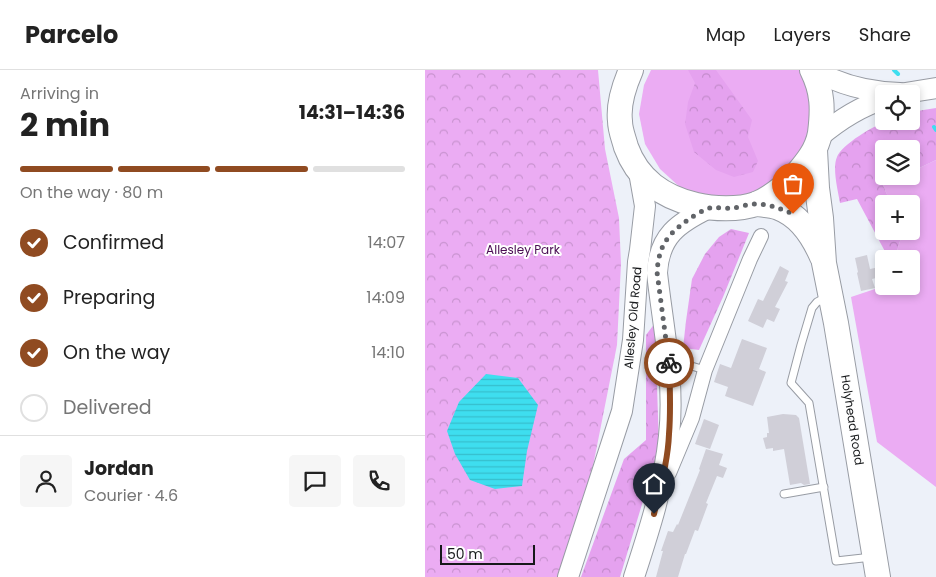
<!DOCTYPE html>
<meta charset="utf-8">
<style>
body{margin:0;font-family:Poppins,sans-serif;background:#f6f6f6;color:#222;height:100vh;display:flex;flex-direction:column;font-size:19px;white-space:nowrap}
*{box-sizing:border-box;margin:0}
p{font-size:16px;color:#767676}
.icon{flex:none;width:28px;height:28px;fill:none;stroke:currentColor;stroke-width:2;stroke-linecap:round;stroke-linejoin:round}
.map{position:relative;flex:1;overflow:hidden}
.side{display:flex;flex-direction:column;background:#fff;width:425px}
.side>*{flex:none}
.tools{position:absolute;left:450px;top:15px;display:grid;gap:10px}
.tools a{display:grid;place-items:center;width:45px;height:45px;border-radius:5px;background:#fff;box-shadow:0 2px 8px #0003;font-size:25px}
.scale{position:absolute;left:15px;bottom:12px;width:95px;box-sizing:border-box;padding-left:5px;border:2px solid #16181a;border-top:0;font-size:14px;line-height:18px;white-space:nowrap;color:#16181a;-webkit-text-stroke:4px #fefefe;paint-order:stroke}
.pin{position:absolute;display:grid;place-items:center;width:42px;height:42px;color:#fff;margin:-51px -21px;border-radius:50% 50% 50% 0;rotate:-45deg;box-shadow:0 0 5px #0007}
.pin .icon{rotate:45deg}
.courier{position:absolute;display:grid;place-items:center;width:50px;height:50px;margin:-25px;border:4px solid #904b21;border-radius:50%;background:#fff;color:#222;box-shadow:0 1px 6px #0007}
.summary em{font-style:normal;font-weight:700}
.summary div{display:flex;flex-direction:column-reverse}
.summary{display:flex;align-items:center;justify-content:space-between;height:85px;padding:0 20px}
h1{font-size:32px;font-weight:700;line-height:38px}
.bar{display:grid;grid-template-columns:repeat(4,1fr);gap:8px 5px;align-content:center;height:60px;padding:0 20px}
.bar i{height:6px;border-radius:4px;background:#e0e0e0}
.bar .active{background:#904b21}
.bar p{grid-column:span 4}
.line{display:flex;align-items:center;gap:12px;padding:0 20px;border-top:1px solid #e0e0e0}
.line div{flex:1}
.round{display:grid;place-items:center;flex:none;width:52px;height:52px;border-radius:5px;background:#f6f6f6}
ol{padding:0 20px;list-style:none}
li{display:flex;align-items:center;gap:15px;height:55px}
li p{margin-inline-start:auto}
li .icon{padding:5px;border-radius:50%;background:#904b21;color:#fff;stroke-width:4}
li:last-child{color:#767676}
li i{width:28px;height:28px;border:2px solid #e0e0e0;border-radius:50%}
header{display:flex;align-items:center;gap:30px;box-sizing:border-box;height:70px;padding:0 25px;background:#fff;border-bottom:1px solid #e0e0e0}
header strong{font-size:24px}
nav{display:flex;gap:28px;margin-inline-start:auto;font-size:18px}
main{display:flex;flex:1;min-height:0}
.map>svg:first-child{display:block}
.grass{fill:#ebacf3}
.forest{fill:url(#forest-crowns)}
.park{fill:url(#park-crowns)}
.water{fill:url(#water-rules)}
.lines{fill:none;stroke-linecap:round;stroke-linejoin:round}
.stream{stroke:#3edeef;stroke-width:4}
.building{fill:#d0cfd8}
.service-casing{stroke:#989ca4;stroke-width:9}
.minor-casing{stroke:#989ca4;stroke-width:16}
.secondary-casing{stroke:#989ca4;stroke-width:22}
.trunk-casing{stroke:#989ca4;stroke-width:26}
.service{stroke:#fff;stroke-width:7}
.minor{stroke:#fff;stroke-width:14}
.secondary{stroke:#fff;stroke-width:20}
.trunk{stroke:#fff;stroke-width:24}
.done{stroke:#616468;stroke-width:5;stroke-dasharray:0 9}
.route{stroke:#904b21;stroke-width:6}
.labels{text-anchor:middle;stroke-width:4;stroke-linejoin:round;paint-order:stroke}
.park-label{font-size:12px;fill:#4a0c53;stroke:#fefefe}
.street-label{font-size:12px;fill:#16181a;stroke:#fefefe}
</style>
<header>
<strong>Parcelo</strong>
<nav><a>Map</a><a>Layers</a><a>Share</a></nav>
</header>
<main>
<section class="side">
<div class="summary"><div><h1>2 min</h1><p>Arriving in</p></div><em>14:31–14:36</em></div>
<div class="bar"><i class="active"></i><i class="active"></i><i class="active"></i><i></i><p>On the way · 80 m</p></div>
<ol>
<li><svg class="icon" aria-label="check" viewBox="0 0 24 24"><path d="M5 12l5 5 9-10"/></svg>Confirmed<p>14:07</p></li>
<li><svg class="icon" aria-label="check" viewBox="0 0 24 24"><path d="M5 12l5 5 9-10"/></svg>Preparing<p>14:09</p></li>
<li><svg class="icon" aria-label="check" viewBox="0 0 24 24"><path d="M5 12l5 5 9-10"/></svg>On the way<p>14:10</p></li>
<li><i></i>Delivered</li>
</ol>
<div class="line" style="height:90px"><a class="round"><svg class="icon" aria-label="person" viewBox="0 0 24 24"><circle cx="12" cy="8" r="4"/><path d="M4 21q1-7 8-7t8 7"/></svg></a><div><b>Jordan</b><p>Courier · 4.6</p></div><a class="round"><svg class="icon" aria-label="chat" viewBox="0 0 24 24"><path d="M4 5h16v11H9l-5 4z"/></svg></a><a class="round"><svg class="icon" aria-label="phone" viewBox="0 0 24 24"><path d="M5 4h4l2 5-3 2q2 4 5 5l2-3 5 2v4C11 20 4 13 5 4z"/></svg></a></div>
</section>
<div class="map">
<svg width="511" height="507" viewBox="0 0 511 507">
<defs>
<pattern id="forest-crowns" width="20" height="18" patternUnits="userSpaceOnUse" patternTransform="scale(1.25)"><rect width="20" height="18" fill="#e5a2ef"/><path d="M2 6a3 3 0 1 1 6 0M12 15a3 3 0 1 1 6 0" fill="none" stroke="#c48bcc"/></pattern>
<pattern id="park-crowns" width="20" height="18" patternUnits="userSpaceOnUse" patternTransform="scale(1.25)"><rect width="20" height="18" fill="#ebacf3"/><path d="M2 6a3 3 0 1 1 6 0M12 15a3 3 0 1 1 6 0" fill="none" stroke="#c993d0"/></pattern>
<pattern id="water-rules" width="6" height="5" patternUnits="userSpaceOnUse" patternTransform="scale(1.25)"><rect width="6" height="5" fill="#3edeef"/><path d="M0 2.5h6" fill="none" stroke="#36becc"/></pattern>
</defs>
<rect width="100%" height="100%" fill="#edf1f9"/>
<g class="grass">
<path d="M226,0H380L390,26L382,82L343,122L285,130L257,119L235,99L220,74L214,44L219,15Z"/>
<path d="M511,90V417L452,372L426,227L459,216H486V189H473L472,181L478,161H486V134H466L458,115L477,106H486V102Z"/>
</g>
<g class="forest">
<path d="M263,0H291L327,50L323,67L333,91L328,102L309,107L291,100L269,82L260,54L263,32L270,13Z"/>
<path d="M511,38V90L486,102V79H459V106H477L458,115L466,134H459V161H478L472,181L473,189H464L432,129L415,133C413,121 407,98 412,87C416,75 451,54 463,51C470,50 479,51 486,51V42Z"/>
<path d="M306,159L324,163L298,227L274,280L258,278L261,251L267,209L280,184L294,167Z"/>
<path d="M230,253L234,378L195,507H156L199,389L221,370V265Z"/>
</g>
<path class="park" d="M0,0H173L180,79L194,148L196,194L192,275L167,401L133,507H0Z"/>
<path class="water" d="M61,304L93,308L113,335L102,381L97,416L70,419L45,410L30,384L22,361L34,332Z"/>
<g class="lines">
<g class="stream">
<path d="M469,0L473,4"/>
<path d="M509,57L511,60"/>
</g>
</g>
<g class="building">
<path d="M442,185L445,199L459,196V206L447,209L450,218L436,221L432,203L433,202L430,188Z"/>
<path d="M355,196L364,201L360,211L363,212L350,237L355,239L349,252L342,249L338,258L323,251L333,229L338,231Z"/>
<path d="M317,269L342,278L334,299L341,302L328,336L300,326L303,317L289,312L295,294L306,298Z"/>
<path d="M358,344L371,345L374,348L385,414L379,415L376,413L365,415L359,379L348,381V378L341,379L338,368L342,367V363H344L342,347Z"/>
<path d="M279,349L294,355L285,379L270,374Z"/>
<path d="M281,379L298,384L294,395L302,398L298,408L292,406L281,433L283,434L273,461L270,460L261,484H260L253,507H231L238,481H236L243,461L248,462L252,454L253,455L275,400L274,399Z"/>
</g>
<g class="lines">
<g class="service-casing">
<g id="service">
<path d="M402,227L392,232L387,238L376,275L366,313L384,333L411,491L447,487"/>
<path d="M246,290L280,300"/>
<path d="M359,424L399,417"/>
</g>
</g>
<g class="minor-casing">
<path id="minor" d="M244,403L267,348L280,300L325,189L336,166"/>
</g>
<g class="secondary-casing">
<g id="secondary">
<path d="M390,0C416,16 444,22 475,23"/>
<path d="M474,24L511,18"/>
<path d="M394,67C414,50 434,37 459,29"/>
<path d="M143,507L197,341L208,270L213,192L215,180L220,136L214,102"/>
<path d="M209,507C224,461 239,415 244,366C250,311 238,257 232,203C234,166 253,153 284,138"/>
</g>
</g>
<g class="trunk-casing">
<g id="trunk">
<path d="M206,0C199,16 193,34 195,51C195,60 199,69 201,77C213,110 238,127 271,135C288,139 314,140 331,134C346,128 360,116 371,105C382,92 392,80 395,63C398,39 398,22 387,0"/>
<path d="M390,80L392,118L396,148L399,193L411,253L453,507"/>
<path d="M331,134C338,135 347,135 354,138C375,146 388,166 397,187"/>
</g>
</g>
<use href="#service" class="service"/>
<use href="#minor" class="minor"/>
<use href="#secondary" class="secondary"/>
<use href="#trunk" class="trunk"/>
</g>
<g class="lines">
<path class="done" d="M244,293L232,202C234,175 242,165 264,149C270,145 278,140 285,138C292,137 300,139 308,138C315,137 323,134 331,134C344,134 356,139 368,144"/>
<path class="route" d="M229,444C235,418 243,391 244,364C246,340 245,317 244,293"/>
</g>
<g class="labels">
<g class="park-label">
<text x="98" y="184">Allesley Park</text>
</g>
<g class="street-label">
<text transform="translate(208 248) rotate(-85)" y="4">Allesley Old Road</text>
<text transform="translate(427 350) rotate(81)" y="4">Holyhead Road</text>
</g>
</g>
</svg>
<div class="tools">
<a><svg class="icon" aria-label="locate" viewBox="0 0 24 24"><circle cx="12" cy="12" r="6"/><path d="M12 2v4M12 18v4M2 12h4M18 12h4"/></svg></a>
<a><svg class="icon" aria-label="layers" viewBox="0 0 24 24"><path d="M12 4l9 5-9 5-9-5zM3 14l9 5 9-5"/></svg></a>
<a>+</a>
<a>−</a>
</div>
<div class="scale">50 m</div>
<div class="pin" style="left:368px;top:144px;background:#ea580c"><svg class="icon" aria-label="bag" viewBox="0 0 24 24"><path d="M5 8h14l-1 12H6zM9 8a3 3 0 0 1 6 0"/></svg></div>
<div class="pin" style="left:229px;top:444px;background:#1f2937"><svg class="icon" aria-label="home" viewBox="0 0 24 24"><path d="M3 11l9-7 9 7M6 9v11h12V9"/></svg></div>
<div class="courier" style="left:244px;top:293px"><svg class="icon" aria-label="bike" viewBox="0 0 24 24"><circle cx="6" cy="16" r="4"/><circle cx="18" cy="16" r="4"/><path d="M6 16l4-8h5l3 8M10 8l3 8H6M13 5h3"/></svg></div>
</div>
</main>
